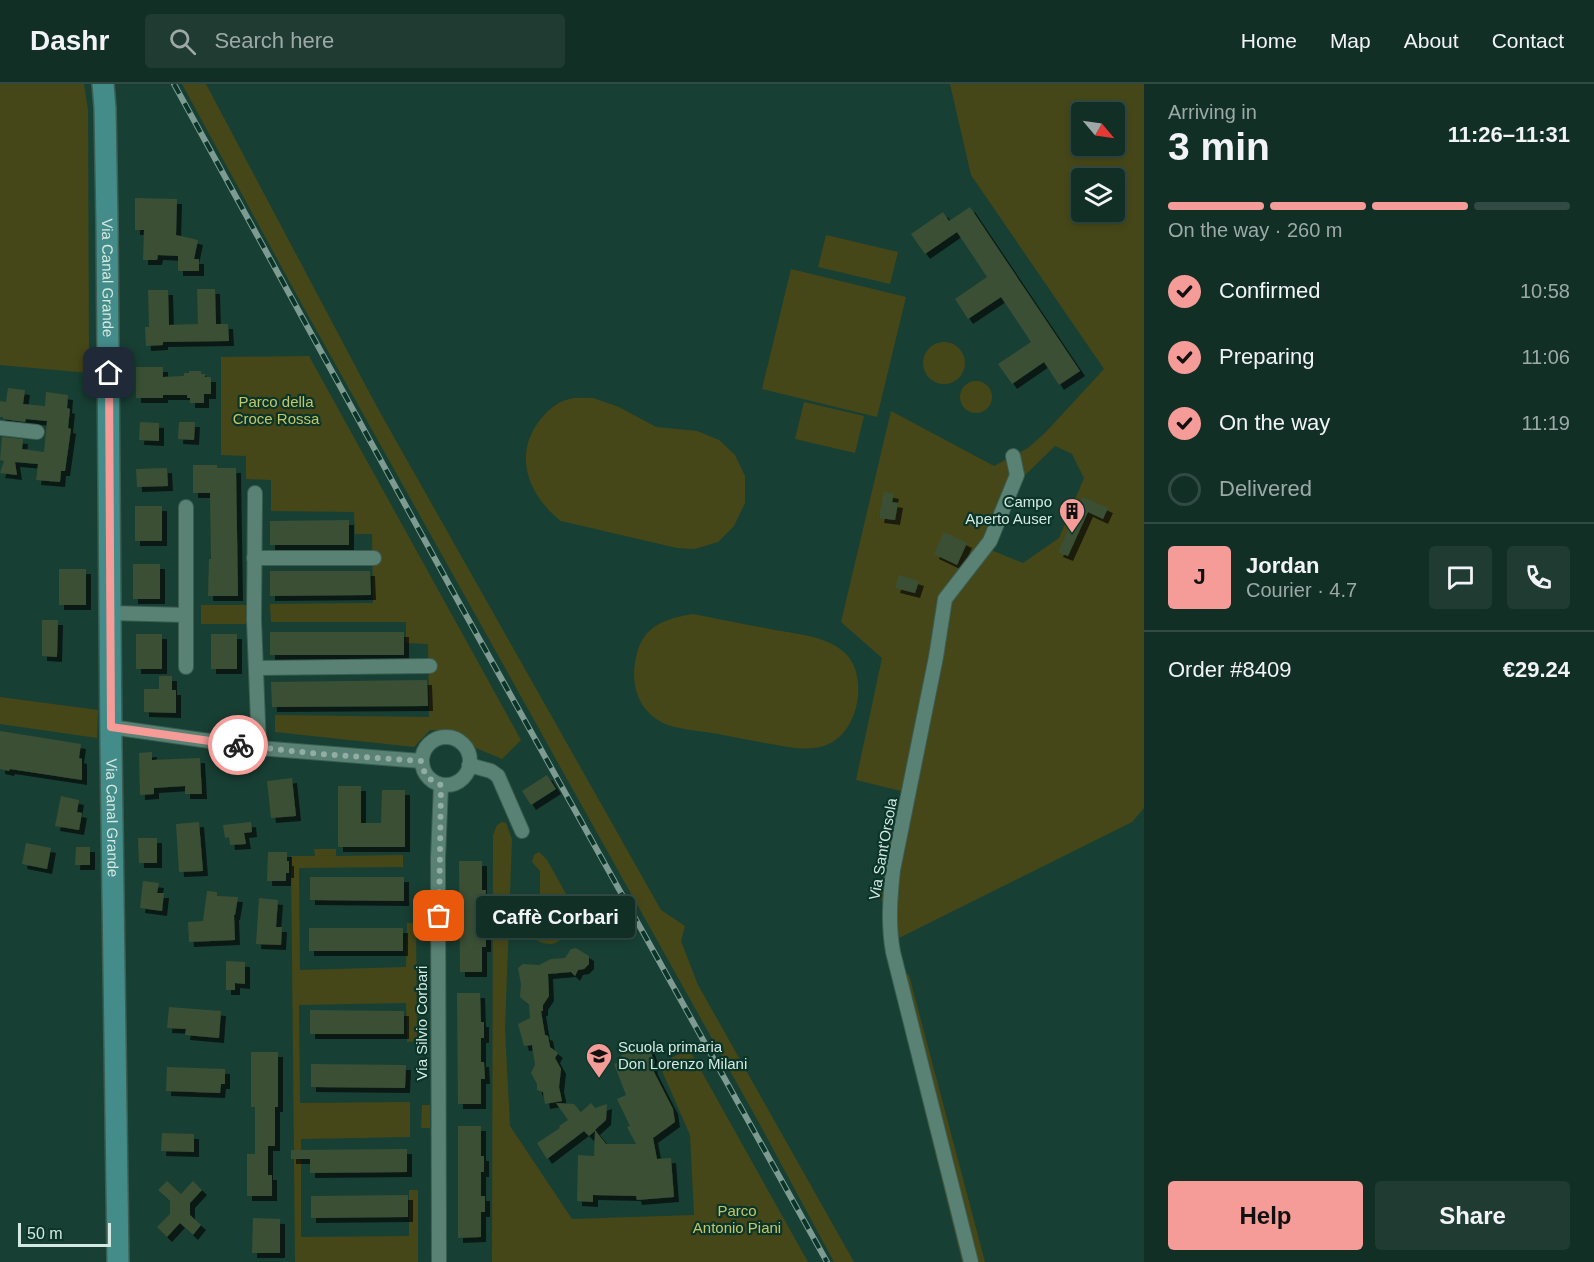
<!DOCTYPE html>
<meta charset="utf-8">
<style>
body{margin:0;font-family:Helvetica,sans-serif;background:#1f3b32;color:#f1f3f6;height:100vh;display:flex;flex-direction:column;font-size:22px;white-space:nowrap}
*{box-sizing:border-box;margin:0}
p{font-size:20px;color:#9ca9a7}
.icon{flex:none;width:33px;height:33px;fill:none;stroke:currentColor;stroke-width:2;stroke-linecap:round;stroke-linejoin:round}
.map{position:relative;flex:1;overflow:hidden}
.sheet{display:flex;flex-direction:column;background:#122f26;width:450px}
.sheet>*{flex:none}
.needle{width:39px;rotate:119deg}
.fabs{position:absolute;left:1071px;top:18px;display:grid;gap:12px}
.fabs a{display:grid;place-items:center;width:54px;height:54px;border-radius:6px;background:#122f26;box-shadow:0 3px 9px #0003,0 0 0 2px #314a43;font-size:30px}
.scale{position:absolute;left:18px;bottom:15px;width:93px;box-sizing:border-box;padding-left:6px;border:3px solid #d4e9e1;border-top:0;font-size:16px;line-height:21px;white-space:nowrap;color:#d4e9e1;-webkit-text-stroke:4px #0c3529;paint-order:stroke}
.pin{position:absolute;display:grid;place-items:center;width:51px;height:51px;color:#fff;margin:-26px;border-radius:12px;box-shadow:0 3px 9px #0006}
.courier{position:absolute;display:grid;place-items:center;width:60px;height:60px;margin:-30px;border:4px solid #f59b98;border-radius:50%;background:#fff;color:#222;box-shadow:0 2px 8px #0007}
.bubble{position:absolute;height:42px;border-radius:6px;background:#122f26;box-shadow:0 3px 9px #0003,0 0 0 2px #314a43;font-size:20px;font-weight:600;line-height:42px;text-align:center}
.overview em{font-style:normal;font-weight:600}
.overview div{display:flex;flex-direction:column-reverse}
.overview{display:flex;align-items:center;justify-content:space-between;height:102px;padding:0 24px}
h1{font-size:39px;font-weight:600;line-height:45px}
.bar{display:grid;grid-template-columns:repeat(4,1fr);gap:9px 6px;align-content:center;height:72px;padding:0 24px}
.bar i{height:8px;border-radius:4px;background:#314a43}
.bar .current{background:#f59b98}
.bar p{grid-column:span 4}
.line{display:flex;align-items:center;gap:15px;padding:0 24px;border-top:2px solid #314a43}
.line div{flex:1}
.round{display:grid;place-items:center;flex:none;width:63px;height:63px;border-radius:6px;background:#1f3b32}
ol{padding:0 24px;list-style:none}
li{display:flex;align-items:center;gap:18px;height:66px}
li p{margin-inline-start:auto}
li .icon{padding:6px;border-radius:50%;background:#f59b98;color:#111;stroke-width:4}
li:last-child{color:#9ca9a7}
li i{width:33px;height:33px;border:3px solid #314a43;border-radius:50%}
.cta{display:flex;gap:12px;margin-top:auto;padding:12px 24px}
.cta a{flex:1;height:69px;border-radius:6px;background:#f59b98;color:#111;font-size:24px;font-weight:600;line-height:69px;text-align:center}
.cta a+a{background:#1f3b32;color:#f1f3f6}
header{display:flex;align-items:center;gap:36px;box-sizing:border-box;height:84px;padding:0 30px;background:#122f26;border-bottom:2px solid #314a43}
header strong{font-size:28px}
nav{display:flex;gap:33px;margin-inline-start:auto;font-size:21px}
.search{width:420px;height:54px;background:#1f3b32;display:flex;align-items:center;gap:15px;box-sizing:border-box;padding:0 21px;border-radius:6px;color:#9ca9a7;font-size:22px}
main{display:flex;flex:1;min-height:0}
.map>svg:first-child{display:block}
.green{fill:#464718;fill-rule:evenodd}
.building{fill:#3a4f36;filter:url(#shadow)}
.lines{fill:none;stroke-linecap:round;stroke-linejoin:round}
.street-casing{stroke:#3b5d52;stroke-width:16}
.primary-casing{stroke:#3b5d52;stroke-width:24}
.street{stroke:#5a8274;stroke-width:14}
.primary{stroke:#438c89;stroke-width:21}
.rail-casing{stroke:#7d9b91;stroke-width:6}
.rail{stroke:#0c3529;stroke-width:4;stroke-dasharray:11;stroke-linecap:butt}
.done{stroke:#92aea4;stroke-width:6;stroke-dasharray:0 10.8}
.route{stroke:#f59b98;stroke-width:8}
.labels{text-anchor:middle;stroke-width:4.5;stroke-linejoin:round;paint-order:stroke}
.street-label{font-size:15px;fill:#d4e9e1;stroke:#0c3529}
.park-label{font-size:15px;fill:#c3c767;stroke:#0c3529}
.poi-label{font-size:15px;fill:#d4e9e1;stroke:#0c3529;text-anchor:end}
</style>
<header>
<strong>Dashr</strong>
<div class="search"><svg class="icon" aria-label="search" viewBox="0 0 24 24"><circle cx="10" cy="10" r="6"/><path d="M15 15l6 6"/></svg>Search here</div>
<nav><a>Home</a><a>Map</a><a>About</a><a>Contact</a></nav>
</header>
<main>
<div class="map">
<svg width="1144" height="1178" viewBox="0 0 1144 1178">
<defs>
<filter id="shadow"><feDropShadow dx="5" dy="5" stdDeviation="0" flood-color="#0009"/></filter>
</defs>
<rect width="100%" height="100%" fill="#183f33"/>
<g class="green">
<path d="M0,0H84L88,26L89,289L0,281Z"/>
<path d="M182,0H206L377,323L661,826L685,842L681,857L698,901L854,1178H834L758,1037L299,215Z"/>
<path d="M950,0H1144V724L1132,738L899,854L879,811L901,707L856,696L882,574L841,538L891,327L994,382L1028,364L1045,349L1104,285L971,91ZM1082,28H1114V62H1082ZM1082,94H1114V128H1082ZM1055,362L1072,370L1084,394L1059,454L1023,479L991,466L1020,396Z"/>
<path d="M826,151L898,168L890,200L818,183Z"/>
<path d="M791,185L906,213L877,333L762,305Z"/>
<circle cx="944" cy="279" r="21"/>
<path d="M309,272L521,656L502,675L476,664L457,647L430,646L414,663L275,648V631L429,633L428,560L406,559V538H271L270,520L373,519L372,450H355L354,428L271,427V396L246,395V372L221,371V273Z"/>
<circle cx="976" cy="313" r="16"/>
<path d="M593,314L619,323L656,343L697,347L719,356L735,371L745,392V419L734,442L718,458L695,465L677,464L561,437C529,412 512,372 540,336C547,327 557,318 569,315C576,313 585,314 593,314Z"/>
<path d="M804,318L864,332L855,369L795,355Z"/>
<rect x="201" y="521" width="46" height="19"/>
<path d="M693,530C718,535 744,540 770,545C794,550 825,551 844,568C868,589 860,641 834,657C822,665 808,665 794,664C769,660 743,655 718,650C702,647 683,646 668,641C637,629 629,598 637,569C644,541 668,534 693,530Z"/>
<path d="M0,613L98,626L97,654L0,640Z"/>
<path d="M502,738L506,739L512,755L505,945L510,1042L572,1135L694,1131L690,1051L659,980L689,965L808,1178H492L493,751L497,741Z"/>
<path d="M314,765H336V772L403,771V783L299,784L300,886L406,883L407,839H416L417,957L407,958L406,919L299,921L300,1019L410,1018V1053L301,1055V1153L409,1152V1106H418V1178H295L291,772H315Z"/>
<path d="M539,768L547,776L576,828L580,831L590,832L592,839C584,857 582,849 569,851C563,852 559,859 552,860C531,861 526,843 531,826L540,833V787L532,778L534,771Z"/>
<path d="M890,886L909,891L985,1178H962Z"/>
<path d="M422,1021H430V1044H421Z"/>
</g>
<g class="building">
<path d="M135,114L177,115L176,151L198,156L194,175H199V187H178V172L158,171L157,176H143L144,146H135Z"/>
<path d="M970,123L1080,287L1059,301L1044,278L1012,300L998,280L1031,258L1001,213L968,235L955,215L987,193L957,148L925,170L911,150L943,128L949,137Z"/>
<path d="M197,205H215L216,240H228L229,257L163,258V261L146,262L145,243H149L148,206H168L169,241L198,240Z"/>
<path d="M136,283H163V293L184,292V289H189V287H201V290H205V293H211V310H204V319H190V314H187V311H163V314H136Z"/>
<path d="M8,304L25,306L23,320L45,322L46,308L68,311L67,324L70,325L68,344L71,345L65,387H61L60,398L36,396L38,380L15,378L17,391L0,389L4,377L0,376L2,353L23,355L22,365L44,368L47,337L26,335L25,338L3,335V333H0V317L6,318Z"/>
<path d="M140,338L159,339V357L139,356Z"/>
<path d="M179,338H195L194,356L178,355Z"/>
<path d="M193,381H217V384H236L238,512H208L209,475H211L210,409H193Z"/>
<path d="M167,384L168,402L137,403L136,385Z"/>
<path d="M884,408L894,410L892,418L898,419L895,436L879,434Z"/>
<path d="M1083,413L1108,424L1103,435L1088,428L1068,472L1058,468Z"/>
<rect x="135" y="422" width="27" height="35"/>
<path d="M349,436V461H270V437Z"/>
<path d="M944,448L967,459L957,481L934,470Z"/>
<rect x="133" y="480" width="27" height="35"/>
<rect x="59" y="485" width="27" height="36"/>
<path d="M270,487H370L371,511L270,512Z"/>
<path d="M899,491L919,497L915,509L895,504Z"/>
<path d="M42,536H58L57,573L42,572Z"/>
<rect x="270" y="548" width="134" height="23"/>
<rect x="136" y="550" width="26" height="35"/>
<rect x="211" y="550" width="26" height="35"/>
<path d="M159,592H172V606H176V629L144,628V605H159Z"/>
<path d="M427,596L428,622L272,623L271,598Z"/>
<path d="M0,647L81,660L79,674L82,675V696L10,685L9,687L0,685Z"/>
<path d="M152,668V676L200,674L202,710H185V702L154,704V710L140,711L139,669Z"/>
<path d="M547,691L556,705L531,721L522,707Z"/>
<path d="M292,694L296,732L271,734L267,697Z"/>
<path d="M338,702H361V739H381L382,706H405V763H338Z"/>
<path d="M61,712L79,716L77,728L82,729L79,746L55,742Z"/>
<path d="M199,738L203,787L179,788L176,740Z"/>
<path d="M251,738L252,748L244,749L246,760L230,761L229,753L225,754L223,741Z"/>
<path d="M138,754H157V779H139Z"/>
<path d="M26,759L51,764L47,785L22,780Z"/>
<path d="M76,763H90V781H75Z"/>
<path d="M268,768H287V777H289V789H286V797H267Z"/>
<path d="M459,777H482V806H486V822L482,823V846H486V863H482V888H460Z"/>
<path d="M310,793H404V817L310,816Z"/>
<path d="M143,797L159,799L157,809H164L162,827L140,824Z"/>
<path d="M207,807L217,808V812L238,813L235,831H234L235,856L189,858L188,838L203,837Z"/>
<path d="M259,814L278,816L276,843H282L281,861L256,860Z"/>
<rect x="309" y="844" width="94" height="23"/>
<path d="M576,864L589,872V880L584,885L578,886L575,892L571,888L548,890L549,912L543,921V927H541L545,951L548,952L550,963L558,969L555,974L561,985L559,1003L562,1017L545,1020L543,1008L537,1006V1000L531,989L535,981L532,961L524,962L518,940L530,934L529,921L520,913L521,900L518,884L523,880L539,881L551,875L565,874L571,865Z"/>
<path d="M226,877L245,878V900L235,899V906H226Z"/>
<path d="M457,909H480L481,938H484V954H481V978H484L485,995H481V1020H458Z"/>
<path d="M169,923L221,927L219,954L185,951L186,945L167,944Z"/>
<path d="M310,926L404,927V950H310Z"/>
<path d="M648,961L655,979L652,980L653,986L673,1025L675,1038L653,1054L657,1075L671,1074L674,1113L637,1116L636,1112L593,1111V1118L577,1117L578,1071L594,1072L595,1047L589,1052L584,1047L547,1075L537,1059L560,1044L559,1042L568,1036L556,1019L574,1020L581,1028L591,1019L595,1024L607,1020L606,1036L595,1046L606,1060H636L627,1043L630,1042L617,1015L626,1011L614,980L623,977L621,971Z"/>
<path d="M251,968H278V1023H275V1062H268V1091H272V1112H247V1070H255V1023H251Z"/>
<path d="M311,980L406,981L405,1004L311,1003Z"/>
<path d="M167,983L225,985V1000H221L220,1009L166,1007Z"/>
<path d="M458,1042H481V1072H484V1088H481V1112H485V1128H481V1153L458,1154Z"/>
<path d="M162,1049L194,1050V1068L161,1067Z"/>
<path d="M407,1065V1088L310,1089V1075H291V1066Z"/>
<path d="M167,1097L181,1110L193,1097L202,1106L190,1119V1131L201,1141L193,1151L180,1139L167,1153L157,1143L170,1130V1117L158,1106Z"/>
<path d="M408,1111V1133L311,1134V1112Z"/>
<path d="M253,1134L280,1135V1169H252Z"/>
</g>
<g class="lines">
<g class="street-casing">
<g id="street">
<path d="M0,344L37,348"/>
<path d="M255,409L254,536L259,664"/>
<path d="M186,423V583"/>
<path d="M254,474H374"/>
<path d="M110,529L186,531"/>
<path d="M257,584L430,582"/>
<path d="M111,643L259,664L421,677"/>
<circle cx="446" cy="677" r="24"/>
<path d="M469,681L491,687L498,692L522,747"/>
<path d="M439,1178L438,774L441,701"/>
<path d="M971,1178L893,868C888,840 890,814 893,786L936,573L945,515L990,457L1017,391L1013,372"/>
</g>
</g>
<g class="primary-casing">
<g id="primary">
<path id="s1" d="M103,0L105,24L107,139L111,663L118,1178"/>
</g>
</g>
<use href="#street" class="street"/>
<use href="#primary" class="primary"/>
<g class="rail-casing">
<path id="rail" d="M174,0L457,515L827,1178"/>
</g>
<use href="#rail" class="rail"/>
</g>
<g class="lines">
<path class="done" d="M238,661L320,670L421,677C423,689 429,697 441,701L439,832"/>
<path class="route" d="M109,289L111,643L238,661"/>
</g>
<defs>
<g id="building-pin" transform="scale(1.35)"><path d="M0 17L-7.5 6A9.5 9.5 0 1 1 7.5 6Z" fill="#f59b98" stroke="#0c3529"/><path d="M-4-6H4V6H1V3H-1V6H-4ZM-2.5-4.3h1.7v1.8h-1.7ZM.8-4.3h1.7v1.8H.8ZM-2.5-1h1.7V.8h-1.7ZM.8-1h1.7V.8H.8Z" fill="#111"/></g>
<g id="school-pin" transform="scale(1.35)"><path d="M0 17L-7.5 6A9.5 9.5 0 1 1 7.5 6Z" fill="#f59b98" stroke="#0c3529"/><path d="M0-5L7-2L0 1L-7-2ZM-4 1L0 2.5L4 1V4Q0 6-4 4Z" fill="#111"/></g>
</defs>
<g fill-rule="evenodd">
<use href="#building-pin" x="1072" y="427"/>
<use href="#school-pin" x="599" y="972"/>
</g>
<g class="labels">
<g class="street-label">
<text dy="5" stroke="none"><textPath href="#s1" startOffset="194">Via Canal Grande</textPath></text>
<text dy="5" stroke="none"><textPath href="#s1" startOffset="734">Via Canal Grande</textPath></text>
<text transform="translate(883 765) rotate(-80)" y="5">Via Sant'Orsola</text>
<text transform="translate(422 939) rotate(-90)" y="5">Via Silvio Corbari</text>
</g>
<g class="park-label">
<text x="276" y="323">Parco della<tspan x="276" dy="17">Croce Rossa</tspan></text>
<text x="737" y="1132">Parco<tspan x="737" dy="17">Antonio Piani</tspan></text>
</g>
<g class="poi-label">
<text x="1052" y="423">Campo<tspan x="1052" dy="17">Aperto Auser</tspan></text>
<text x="618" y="968" text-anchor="start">Scuola primaria<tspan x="618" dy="17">Don Lorenzo Milani</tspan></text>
</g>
</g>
</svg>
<div class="fabs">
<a><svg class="needle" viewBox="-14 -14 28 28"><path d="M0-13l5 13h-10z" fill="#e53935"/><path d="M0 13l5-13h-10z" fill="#9ca9a7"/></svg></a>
<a><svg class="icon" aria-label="layers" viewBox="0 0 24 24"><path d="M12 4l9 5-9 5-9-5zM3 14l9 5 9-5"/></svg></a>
</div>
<div class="scale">50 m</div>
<div class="pin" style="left:439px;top:832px;background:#ea580c"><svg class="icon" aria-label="bag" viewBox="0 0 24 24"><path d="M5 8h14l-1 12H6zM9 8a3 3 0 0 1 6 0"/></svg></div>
<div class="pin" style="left:109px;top:289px;background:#1f2937"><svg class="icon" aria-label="home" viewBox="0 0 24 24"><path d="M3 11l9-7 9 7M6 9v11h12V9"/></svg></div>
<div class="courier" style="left:238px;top:661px"><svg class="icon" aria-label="bike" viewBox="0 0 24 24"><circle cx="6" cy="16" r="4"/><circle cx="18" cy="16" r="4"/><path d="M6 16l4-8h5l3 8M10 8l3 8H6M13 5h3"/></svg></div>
<div class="bubble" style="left:476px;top:812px;width:159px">Caffè Corbari</div>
</div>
<section class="sheet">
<div class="overview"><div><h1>3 min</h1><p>Arriving in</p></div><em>11:26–11:31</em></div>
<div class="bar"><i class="current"></i><i class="current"></i><i class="current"></i><i></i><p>On the way · 260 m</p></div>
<ol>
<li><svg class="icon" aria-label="check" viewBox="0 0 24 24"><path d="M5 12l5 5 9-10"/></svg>Confirmed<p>10:58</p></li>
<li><svg class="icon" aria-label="check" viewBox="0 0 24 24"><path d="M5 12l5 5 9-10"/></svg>Preparing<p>11:06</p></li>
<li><svg class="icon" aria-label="check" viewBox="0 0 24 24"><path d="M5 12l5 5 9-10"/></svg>On the way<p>11:19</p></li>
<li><i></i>Delivered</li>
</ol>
<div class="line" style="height:108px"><b class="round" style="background:#f59b98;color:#111">J</b><div><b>Jordan</b><p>Courier · 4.7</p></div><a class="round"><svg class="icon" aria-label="chat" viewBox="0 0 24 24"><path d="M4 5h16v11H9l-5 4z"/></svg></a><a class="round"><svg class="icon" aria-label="phone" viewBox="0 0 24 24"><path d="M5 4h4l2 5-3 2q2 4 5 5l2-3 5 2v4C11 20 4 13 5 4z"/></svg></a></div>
<div class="line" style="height:78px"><div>Order #8409</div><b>€29.24</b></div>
<div class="cta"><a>Help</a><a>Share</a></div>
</section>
</main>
